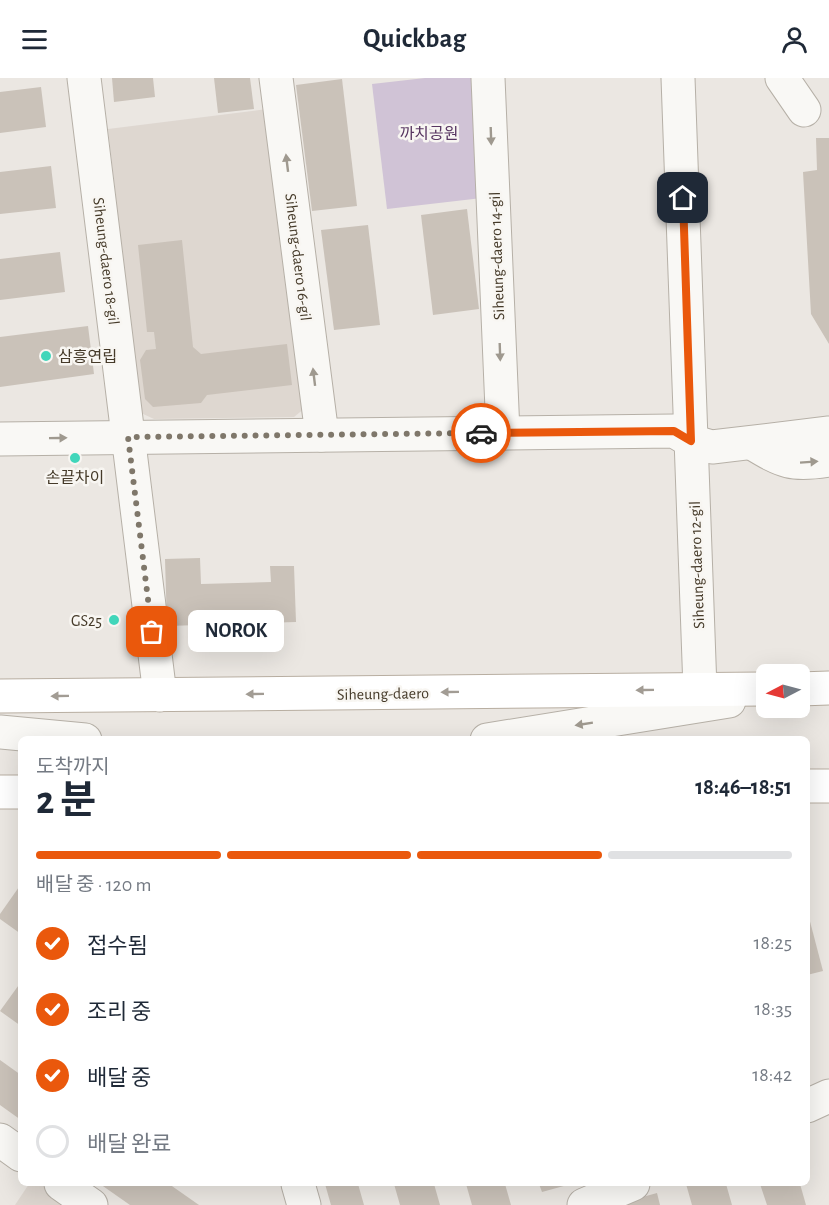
<!DOCTYPE html>
<html lang="ko">
<meta charset="utf-8">
<style>
body{margin:0;font-family:"Alegreya Sans","Noto Sans KR",sans-serif;background:#f6f6f7;color:#1f2937;height:100vh;display:flex;flex-direction:column;font-size:22px;white-space:nowrap}
*{box-sizing:border-box;margin:0}
p{font-size:20px;color:#747a83}
.icon{flex:none;width:33px;height:33px;fill:none;stroke:currentColor;stroke-width:2;stroke-linecap:round;stroke-linejoin:round}
.map{position:relative;flex:1;overflow:hidden}
.side{position:absolute;left:18px;top:658px;width:792px;height:450px;display:flex;flex-direction:column;background:#fff;border-radius:9px;box-shadow:0 6px 24px #0002}
.side>*{flex:none}
.needle{width:39px;rotate:264deg}
.tools{position:absolute;left:756px;top:586px;display:grid;gap:12px}
.tools a{display:grid;place-items:center;width:54px;height:54px;border-radius:9px;background:#fff;box-shadow:0 6px 24px #0002;font-size:30px}
.pin{position:absolute;display:grid;place-items:center;width:51px;height:51px;color:#fff;margin:-26px;border-radius:12px;box-shadow:0 3px 9px #0006}
.courier{position:absolute;display:grid;place-items:center;width:60px;height:60px;margin:-30px;border:4px solid #ea580c;border-radius:50%;background:#fff;color:#222;box-shadow:0 2px 8px #0007}
.bubble{position:absolute;height:42px;border-radius:9px;background:#fff;box-shadow:0 6px 24px #0002;font-size:20px;font-weight:700;line-height:42px;text-align:center}
.headline em{font-style:normal;font-weight:700}
.headline div{display:flex;flex-direction:column-reverse}
.headline{display:flex;align-items:center;justify-content:space-between;height:102px;padding:0 18px}
h1{font-size:39px;font-weight:700;line-height:45px}
.bar{display:grid;grid-template-columns:repeat(4,1fr);gap:9px 6px;align-content:center;height:72px;padding:0 18px}
.bar i{height:8px;border-radius:4px;background:#e0e1e3}
.bar .on{background:#ea580c}
.bar p{grid-column:span 4}
ol{padding:0 18px;list-style:none}
li{display:flex;align-items:center;gap:18px;height:66px}
li p{margin-inline-start:auto}
li .icon{padding:6px;border-radius:50%;background:#ea580c;color:#fff;stroke-width:4}
li:last-child{color:#747a83}
li i{width:33px;height:33px;border:3px solid #e0e1e3;border-radius:50%}
header{display:flex;justify-content:space-between;align-items:center;height:78px;padding:0 18px;background:#fff;font-size:27px;font-weight:700}
.map>svg:first-child{display:block}
.built{fill:#ded7d0}
.green{fill:#d0c3d6}
.building{fill:#cac2b9}
.lines{fill:none;stroke-linecap:round;stroke-linejoin:round}
.minor-casing{stroke:#b6b0a7;stroke-width:35}
.major-casing{stroke:#b8aea1;stroke-width:35}
.minor{stroke:#f9f8f5;stroke-width:33}
.major{stroke:#fff;stroke-width:33}
.oneway{fill:#9f998f}
.oneway2{fill:#a29c94}
.done{stroke:#7f776a;stroke-width:6;stroke-dasharray:0 10.8}
.route{stroke:#ea580c;stroke-width:8}
.poi-dot{fill:#41d6ba;stroke:#f8f6f2;stroke-width:2}
.labels{text-anchor:middle;stroke-width:5;stroke-linejoin:round;paint-order:stroke}
.park-label{font-size:16px;fill:#573561;stroke:#f8f6f2}
.street-label{font-size:16px;fill:#453a29;stroke:#f8f6f2}
.poi-label{font-size:16px;fill:#453a29;stroke:#f8f6f2;text-anchor:start}
</style>
<header><svg class="icon" aria-label="menu" viewBox="0 0 24 24"><path d="M4 6h16M4 12h16M4 18h16"/></svg>Quickbag<svg class="icon" aria-label="person" viewBox="0 0 24 24"><circle cx="12" cy="8" r="4"/><path d="M4 21q1-7 8-7t8 7"/></svg></header>
<div class="map">
<svg width="829" height="1127" viewBox="0 0 829 1127">
<rect width="100%" height="100%" fill="#ebe7e2"/>
<g class="built">
<path d="M267,31L305,330L294,339L154,341L141,335L108,51Z"/>
<path d="M29,1106H40L71,1127H15Z"/>
</g>
<path class="green" d="M425,0H477L482,120L387,131L372,6Z"/>
<g class="building">
<path d="M112,0H153L155,19L114,24Z"/>
<path d="M214,0H250L254,31L218,35Z"/>
<path d="M342,1L357,128L312,133L296,7Z"/>
<path d="M41,9L46,49L0,55V14Z"/>
<path d="M816,60H829V266L811,236L803,94L817,92Z"/>
<path d="M51,88L56,130L0,136V94Z"/>
<path d="M467,131L479,231L433,237L421,137Z"/>
<path d="M368,147L380,247L334,252L321,152Z"/>
<path d="M182,162L193,269L201,276L287,266L292,307L207,317L201,325L153,329L145,321L140,282L146,272L156,271L154,254H147L138,167Z"/>
<path d="M60,174L65,214L0,222V181Z"/>
<path d="M88,248L94,296L0,309V259Z"/>
<path d="M200,480L201,506L271,504L270,488H294L296,544L167,548L165,481Z"/>
<path d="M19,809L21,811V856L0,841V836Z"/>
<path d="M807,832L823,893L807,897Z"/>
<path d="M21,904V948L0,933Z"/>
<path d="M0,982L21,997V1042L0,1027Z"/>
<path d="M100,1106H169L199,1127H130Z"/>
<path d="M325,1106H358L364,1127H331Z"/>
<path d="M394,1106H434L440,1127H400Z"/>
<path d="M466,1106H505L511,1127H472Z"/>
<path d="M539,1106H571L542,1114Z"/>
<path d="M686,1106H726L732,1127H692Z"/>
<path d="M760,1106H800L806,1127H767Z"/>
<path d="M657,1115L660,1127H622L621,1125Z"/>
</g>
<g class="lines">
<g class="minor-casing">
<g id="minor">
<path d="M84,0L160,617"/>
<path d="M276,0L322,357"/>
<path d="M488,0L503,355"/>
<path d="M678,0L700,611"/>
<path d="M782,0L804,32"/>
<path d="M0,361L674,353L691,363L712,369L829,355"/>
<path d="M752,365C783,384 792,388 829,382"/>
<path d="M0,654L85,662"/>
<path d="M487,662L729,623"/>
<path d="M807,1028L829,1018"/>
<path d="M0,1062L21,1077"/>
<path d="M61,1106L91,1127"/>
<path d="M298,1106L304,1127"/>
<path d="M584,1127L633,1106"/>
</g>
</g>
<g class="major-casing">
<g id="major">
<path d="M800,611L829,610"/>
<path d="M0,618L766,611"/>
<path d="M807,708H829"/>
<path d="M0,714H21"/>
</g>
</g>
<use href="#minor" class="minor"/>
<use href="#major" class="major"/>
</g>
<defs><path id="oneway-solid" d="M-6-.8H1V-3.2L6.5 0L1 3.2V.8H-6Z" transform="scale(1.5)"/></defs>
<g class="oneway">
<use href="#oneway-solid" transform="translate(491 58) rotate(88)"/>
<use href="#oneway-solid" transform="translate(287 85) rotate(-97)"/>
<use href="#oneway-solid" transform="translate(500 274) rotate(88)"/>
<use href="#oneway-solid" transform="translate(314 299) rotate(-97)"/>
<use href="#oneway-solid" transform="translate(58 360) rotate(-1)"/>
<use href="#oneway-solid" transform="translate(809 384) rotate(-4)"/>
<use href="#oneway-solid" transform="translate(584 646) rotate(171)"/>
</g>
<g class="oneway2">
<use href="#oneway-solid" transform="translate(645 612) rotate(179)"/>
<use href="#oneway-solid" transform="translate(450 614) rotate(179)"/>
<use href="#oneway-solid" transform="translate(255 616) rotate(179)"/>
<use href="#oneway-solid" transform="translate(60 618) rotate(179)"/>
</g>
<g class="lines">
<path class="done" d="M152,554L128,359L481,355"/>
<path class="route" d="M481,355L674,353L691,363L683,120"/>
</g>
<g class="poi-dot">
<circle cx="46" cy="278" r="6"/>
<circle cx="75" cy="380" r="6"/>
<circle cx="114" cy="542" r="6"/>
</g>
<g class="labels">
<g class="park-label">
<text x="429" y="61">까치공원</text>
</g>
<g class="street-label">
<text transform="translate(496 178) rotate(-92)" y="6">Siheung-daero 14-gil</text>
<text transform="translate(299 179) rotate(83)" y="6">Siheung-daero 16-gil</text>
<text transform="translate(107 183) rotate(83)" y="6">Siheung-daero 18-gil</text>
<text transform="translate(696 487) rotate(-92)" y="6">Siheung-daero 12-gil</text>
<text transform="translate(383 615) rotate(-1)" y="6">Siheung-daero</text>
</g>
<g class="poi-label">
<text x="58" y="284">삼흥연립</text>
<text x="75" y="405" text-anchor="middle">손끝차이</text>
<text x="102" y="548" text-anchor="end">GS25</text>
</g>
</g>
</svg>
<div class="tools">
<a><svg class="needle" viewBox="-14 -14 28 28"><path d="M0-13l5 13h-10z" fill="#e53935"/><path d="M0 13l5-13h-10z" fill="#747a83"/></svg></a>
</div>
<div class="pin" style="left:152px;top:554px;background:#ea580c"><svg class="icon" aria-label="bag" viewBox="0 0 24 24"><path d="M5 8h14l-1 12H6zM9 8a3 3 0 0 1 6 0"/></svg></div>
<div class="pin" style="left:683px;top:120px;background:#1f2937"><svg class="icon" aria-label="home" viewBox="0 0 24 24"><path d="M3 11l9-7 9 7M6 9v11h12V9"/></svg></div>
<div class="courier" style="left:481px;top:355px"><svg class="icon" aria-label="car" viewBox="0 0 24 24"><path d="M5 17H2v-5l4-1 3-4h7l3 4 3 1v5h-3M9 17h6M6 11h13"/><circle cx="7" cy="17" r="2"/><circle cx="17" cy="17" r="2"/></svg></div>
<div class="bubble" style="left:188px;top:532px;width:96px">NOROK</div>
<section class="side">
<div class="headline"><div><h1>2 분</h1><p>도착까지</p></div><em>18:46–18:51</em></div>
<div class="bar"><i class="on"></i><i class="on"></i><i class="on"></i><i></i><p>배달 중 · 120 m</p></div>
<ol>
<li><svg class="icon" aria-label="check" viewBox="0 0 24 24"><path d="M5 12l5 5 9-10"/></svg>접수됨<p>18:25</p></li>
<li><svg class="icon" aria-label="check" viewBox="0 0 24 24"><path d="M5 12l5 5 9-10"/></svg>조리 중<p>18:35</p></li>
<li><svg class="icon" aria-label="check" viewBox="0 0 24 24"><path d="M5 12l5 5 9-10"/></svg>배달 중<p>18:42</p></li>
<li><i></i>배달 완료</li>
</ol>
</section>
</div>
